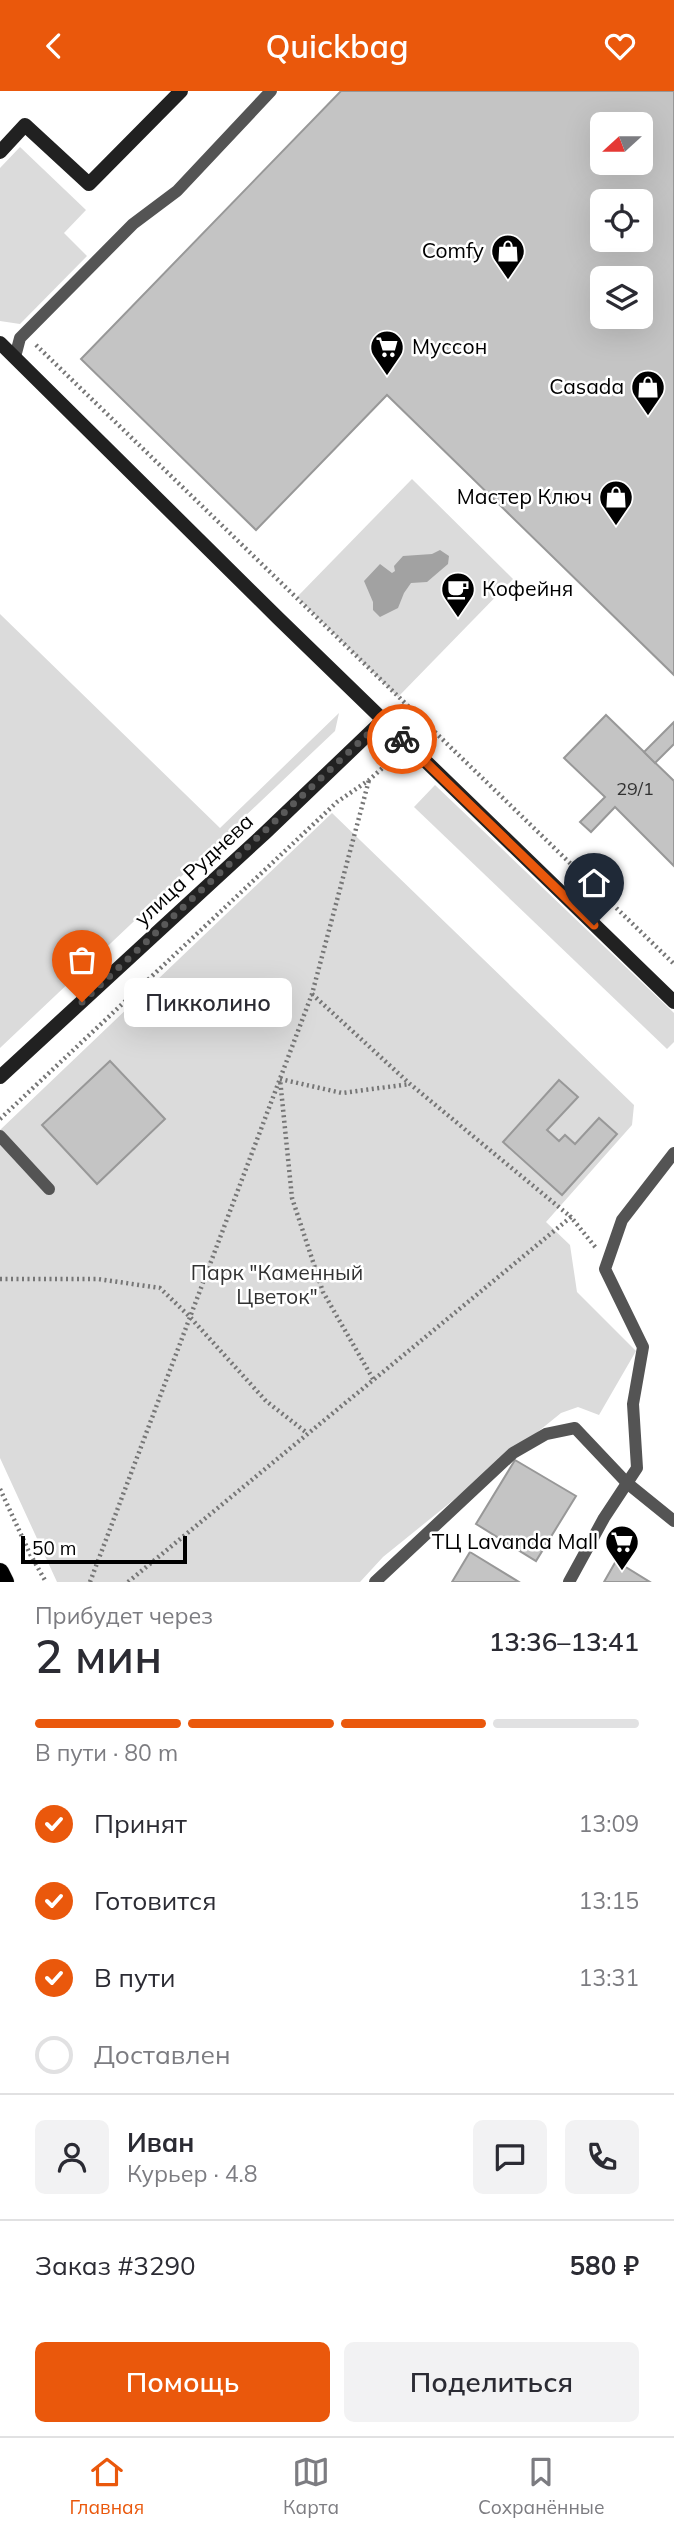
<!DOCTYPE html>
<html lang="ru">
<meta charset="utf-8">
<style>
body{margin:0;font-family:Mulish,sans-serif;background:#f2f2f3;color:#2b2b33;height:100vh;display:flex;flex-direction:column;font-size:26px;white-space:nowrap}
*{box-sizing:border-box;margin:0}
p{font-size:23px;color:#7c7c81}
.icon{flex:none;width:38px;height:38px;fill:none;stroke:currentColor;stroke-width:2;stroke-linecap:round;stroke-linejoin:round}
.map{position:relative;height:1491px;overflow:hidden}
.details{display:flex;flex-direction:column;background:#fff;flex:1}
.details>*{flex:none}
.needle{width:46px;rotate:249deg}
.controls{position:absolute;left:590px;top:21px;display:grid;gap:14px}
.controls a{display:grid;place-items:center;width:63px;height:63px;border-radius:10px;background:#fff;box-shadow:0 7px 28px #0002;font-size:35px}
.scale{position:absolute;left:21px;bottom:18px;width:166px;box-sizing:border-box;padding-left:7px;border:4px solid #000;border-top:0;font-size:19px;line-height:24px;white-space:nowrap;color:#000;-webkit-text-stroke:5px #fff;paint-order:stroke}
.pin{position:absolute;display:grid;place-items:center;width:60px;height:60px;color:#fff;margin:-72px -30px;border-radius:50% 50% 50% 0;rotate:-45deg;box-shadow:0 0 7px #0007}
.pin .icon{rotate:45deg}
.courier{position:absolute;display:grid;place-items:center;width:70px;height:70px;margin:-35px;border:5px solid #ea580c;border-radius:50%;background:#fff;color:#222;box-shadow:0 2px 9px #0007}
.bubble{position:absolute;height:49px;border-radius:10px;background:#fff;box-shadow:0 7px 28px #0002;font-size:23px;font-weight:600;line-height:49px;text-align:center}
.summary em{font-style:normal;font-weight:600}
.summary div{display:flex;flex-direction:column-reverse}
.summary{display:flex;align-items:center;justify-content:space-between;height:119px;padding:0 35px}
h1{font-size:46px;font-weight:600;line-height:52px}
.bar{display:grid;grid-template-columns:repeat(4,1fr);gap:10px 7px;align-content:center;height:84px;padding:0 35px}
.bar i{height:9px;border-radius:5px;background:#e1e1e2}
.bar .selected{background:#ea580c}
.bar p{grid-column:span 4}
.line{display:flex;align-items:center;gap:18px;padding:0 35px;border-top:2px solid #e1e1e2}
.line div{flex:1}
.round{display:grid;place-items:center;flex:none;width:74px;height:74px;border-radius:10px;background:#f2f2f3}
ol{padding:0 35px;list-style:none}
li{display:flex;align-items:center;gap:21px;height:77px}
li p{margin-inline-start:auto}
li .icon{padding:7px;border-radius:50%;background:#ea580c;color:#fff;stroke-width:4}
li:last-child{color:#7c7c81}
li i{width:38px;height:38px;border:4px solid #e1e1e2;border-radius:50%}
.primary-button{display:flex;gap:14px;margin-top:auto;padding:14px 35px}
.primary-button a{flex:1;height:80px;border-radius:10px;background:#ea580c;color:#fff;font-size:28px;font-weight:600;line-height:80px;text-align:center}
.primary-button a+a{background:#f2f2f3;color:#2b2b33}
header{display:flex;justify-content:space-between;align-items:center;height:91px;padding:0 35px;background:#ea580c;color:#fff;font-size:32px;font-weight:600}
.dock{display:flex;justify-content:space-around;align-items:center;height:98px;border-top:2px solid #e1e1e2;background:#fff;font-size:19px;color:#7c7c81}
.dock a{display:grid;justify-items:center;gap:4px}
.dock .selected{color:#ea580c}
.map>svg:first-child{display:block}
.green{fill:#dbdbdb}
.water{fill:#a2a2a2}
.building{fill:#c4c4c4;stroke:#989898;stroke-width:2;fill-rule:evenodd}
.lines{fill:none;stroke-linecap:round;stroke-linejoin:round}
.primary-casing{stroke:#dbdbdb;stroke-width:19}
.path{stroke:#767676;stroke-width:4.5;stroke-dasharray:2 3.5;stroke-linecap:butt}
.lane{stroke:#545454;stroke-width:12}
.secondary{stroke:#212121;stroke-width:14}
.primary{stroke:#000;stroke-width:18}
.done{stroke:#595959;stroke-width:7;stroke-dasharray:0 12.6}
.route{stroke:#ea580c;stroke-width:9}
.labels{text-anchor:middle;stroke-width:5;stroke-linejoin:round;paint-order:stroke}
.number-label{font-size:18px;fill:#313131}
.poi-label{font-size:21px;fill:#000;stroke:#fff;text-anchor:end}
.street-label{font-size:21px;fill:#000;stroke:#fff}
.park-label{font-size:21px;fill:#323232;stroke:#fff}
</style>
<header><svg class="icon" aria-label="back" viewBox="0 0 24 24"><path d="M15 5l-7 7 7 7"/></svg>Quickbag<svg class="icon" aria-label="heart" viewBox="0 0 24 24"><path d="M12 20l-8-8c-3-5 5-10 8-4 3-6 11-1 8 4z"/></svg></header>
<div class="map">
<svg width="674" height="1491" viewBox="0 0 674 1491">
<rect width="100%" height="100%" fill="#fff"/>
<g class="green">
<path d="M20,56L86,119L64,142L87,165L20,233L0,230V77Z"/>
<path d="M412,388L513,488L398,606L297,506Z"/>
<path d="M0,523L220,737L339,622L335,640L0,957Z"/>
<path d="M435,694L674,922V951L667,958L414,716Z"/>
<path d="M332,722L634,1014L632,1034L546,1131L570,1154L577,1201L636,1260L599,1324L578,1316L561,1322L383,1466L360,1491H57L0,1367V1039Z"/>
</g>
<path class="water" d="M440,459L449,465L448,473L427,491L411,492L404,502L398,517L380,526L373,519V511L364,490L380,473L392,482L395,480L394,475L403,465L432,463Z"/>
<g class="building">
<path d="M341,0H674V584L387,304L256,439L81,268ZM602,33H640V72H602ZM602,110H640V149H602ZM602,187H640V226H602Z"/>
<path d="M606,624L674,690V775L615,716L591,741L580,731L605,706L564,667Z"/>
<path d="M674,631V653L655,672L644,661Z"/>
<path d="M110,970L165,1028L97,1093L42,1034Z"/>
<path d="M559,989L578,1006L547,1039L559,1050L565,1044L575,1053L599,1027L617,1043L562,1104L503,1051Z"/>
<path d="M515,1369L576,1405L536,1470L476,1433Z"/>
<path d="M470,1461L519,1491H452Z"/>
<path d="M616,1470L650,1491H604Z"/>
</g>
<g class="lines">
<g class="primary-casing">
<path id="primary" d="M0,1481L5,1491"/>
</g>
<g class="path">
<path d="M36,254L674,873"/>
<path d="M312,903L410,993L571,1126"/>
<path d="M0,1028L337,711L369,689L396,665"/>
<path d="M0,1188H98L160,1197L189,1225L266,1310L307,1342"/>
<path d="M373,1288L323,1201L292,1107L280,988L342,1002L410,993"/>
<path d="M0,1398L30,1463L46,1491"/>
<path d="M90,1491L312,903L369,689"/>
<path d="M128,1491L571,1126L596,1157"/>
</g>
<g class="lane">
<path d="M15,266L20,247L24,243L133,133L177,100L271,0"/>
<path d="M0,1045L49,1098"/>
<path d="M375,1491L513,1362L546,1343L575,1337L627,1392L674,1430"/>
<path d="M569,1491L604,1427L637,1377L633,1313L643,1256L605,1178L622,1129L674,1062"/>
</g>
<g class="secondary">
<path d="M0,61L25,34L89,93L181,0"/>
<path d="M0,252L278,527L674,911"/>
<path d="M0,986L266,741L383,629"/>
</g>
<use href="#primary" class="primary"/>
</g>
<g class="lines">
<path class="done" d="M82,911L383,629L402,648"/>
<path class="route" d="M402,648L594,834"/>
</g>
<defs>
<g id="shop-pin" transform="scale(1.75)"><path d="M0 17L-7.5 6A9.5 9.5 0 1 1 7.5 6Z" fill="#000" stroke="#fff"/><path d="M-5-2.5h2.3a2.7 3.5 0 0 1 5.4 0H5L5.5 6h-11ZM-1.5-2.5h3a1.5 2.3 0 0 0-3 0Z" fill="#fff"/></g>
<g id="supermarket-pin" transform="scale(1.75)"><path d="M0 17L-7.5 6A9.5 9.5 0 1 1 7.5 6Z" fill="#000" stroke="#fff"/><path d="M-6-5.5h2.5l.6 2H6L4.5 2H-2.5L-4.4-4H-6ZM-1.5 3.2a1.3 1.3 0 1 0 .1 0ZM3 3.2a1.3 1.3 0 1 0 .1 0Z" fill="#fff"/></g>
<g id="cafe-pin" transform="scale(1.75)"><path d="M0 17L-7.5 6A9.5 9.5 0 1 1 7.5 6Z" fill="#000" stroke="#fff"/><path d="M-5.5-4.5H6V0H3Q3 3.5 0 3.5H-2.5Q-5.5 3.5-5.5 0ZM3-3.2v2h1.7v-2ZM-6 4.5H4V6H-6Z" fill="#fff"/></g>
</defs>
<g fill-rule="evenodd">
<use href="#shop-pin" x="508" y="160"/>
<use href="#supermarket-pin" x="387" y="256"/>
<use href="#shop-pin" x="648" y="296"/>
<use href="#shop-pin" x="616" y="406"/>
<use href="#cafe-pin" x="458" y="498"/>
<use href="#supermarket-pin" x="622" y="1451"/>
</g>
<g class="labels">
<g class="number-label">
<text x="635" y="704">29/1</text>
</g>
<g class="poi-label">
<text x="484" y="167">Comfy</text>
<text x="412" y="263" text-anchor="start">Муссон</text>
<text x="624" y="303">Casada</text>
<text x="592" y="413">Мастер Ключ</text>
<text x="482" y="505" text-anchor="start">Кофейня</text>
<text x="598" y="1458">ТЦ Lavanda Mall</text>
</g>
<g class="street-label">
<text transform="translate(194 779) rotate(-43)" y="7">улица Руднева</text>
</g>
<g class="park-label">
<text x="277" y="1189">Парк "Каменный<tspan x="277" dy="24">Цветок"</tspan></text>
</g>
</g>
</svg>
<div class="controls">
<a><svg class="needle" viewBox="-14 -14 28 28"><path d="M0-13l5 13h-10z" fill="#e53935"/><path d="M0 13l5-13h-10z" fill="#7c7c81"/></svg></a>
<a><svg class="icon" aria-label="locate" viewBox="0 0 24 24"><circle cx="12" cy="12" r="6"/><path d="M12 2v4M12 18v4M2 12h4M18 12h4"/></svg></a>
<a><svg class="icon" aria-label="layers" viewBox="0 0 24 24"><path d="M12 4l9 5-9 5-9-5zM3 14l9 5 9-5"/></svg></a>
</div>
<div class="scale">50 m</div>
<div class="pin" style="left:82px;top:911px;background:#ea580c"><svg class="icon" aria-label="bag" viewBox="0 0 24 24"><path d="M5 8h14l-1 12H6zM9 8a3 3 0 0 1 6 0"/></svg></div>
<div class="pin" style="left:594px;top:834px;background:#1f2937"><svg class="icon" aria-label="home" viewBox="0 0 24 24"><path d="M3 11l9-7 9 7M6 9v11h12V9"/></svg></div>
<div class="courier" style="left:402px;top:648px"><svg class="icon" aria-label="bike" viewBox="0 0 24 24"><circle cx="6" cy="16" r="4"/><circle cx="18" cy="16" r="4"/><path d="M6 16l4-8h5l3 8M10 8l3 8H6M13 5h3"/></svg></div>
<div class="bubble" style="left:124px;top:887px;width:168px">Пикколино</div>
</div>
<section class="details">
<div class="summary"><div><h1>2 мин</h1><p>Прибудет через</p></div><em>13:36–13:41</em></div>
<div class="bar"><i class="selected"></i><i class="selected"></i><i class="selected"></i><i></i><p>В пути · 80 m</p></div>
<ol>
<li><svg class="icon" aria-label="check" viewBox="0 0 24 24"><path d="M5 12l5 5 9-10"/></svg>Принят<p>13:09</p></li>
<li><svg class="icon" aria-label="check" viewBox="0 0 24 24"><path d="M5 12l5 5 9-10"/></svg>Готовится<p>13:15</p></li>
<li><svg class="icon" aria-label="check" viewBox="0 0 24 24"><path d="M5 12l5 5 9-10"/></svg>В пути<p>13:31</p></li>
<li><i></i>Доставлен</li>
</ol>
<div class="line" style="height:126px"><a class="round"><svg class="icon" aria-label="person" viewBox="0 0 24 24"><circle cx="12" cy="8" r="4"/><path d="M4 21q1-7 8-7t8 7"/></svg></a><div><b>Иван</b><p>Курьер · 4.8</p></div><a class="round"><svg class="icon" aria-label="chat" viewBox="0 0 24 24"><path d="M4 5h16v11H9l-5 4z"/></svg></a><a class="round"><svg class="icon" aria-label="phone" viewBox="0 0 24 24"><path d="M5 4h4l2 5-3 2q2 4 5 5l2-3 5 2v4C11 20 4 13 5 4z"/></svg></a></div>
<div class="line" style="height:91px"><div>Заказ #3290</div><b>580 ₽</b></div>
<div class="primary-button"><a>Помощь</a><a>Поделиться</a></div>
</section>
<nav class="dock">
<a class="selected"><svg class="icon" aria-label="home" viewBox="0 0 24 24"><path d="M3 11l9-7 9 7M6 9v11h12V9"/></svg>Главная</a>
<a><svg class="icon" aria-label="map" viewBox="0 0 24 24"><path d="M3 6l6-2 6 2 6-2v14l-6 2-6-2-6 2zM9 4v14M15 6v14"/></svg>Карта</a>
<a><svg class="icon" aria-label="saved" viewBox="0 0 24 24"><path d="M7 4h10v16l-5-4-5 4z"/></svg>Сохранённые</a>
</nav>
